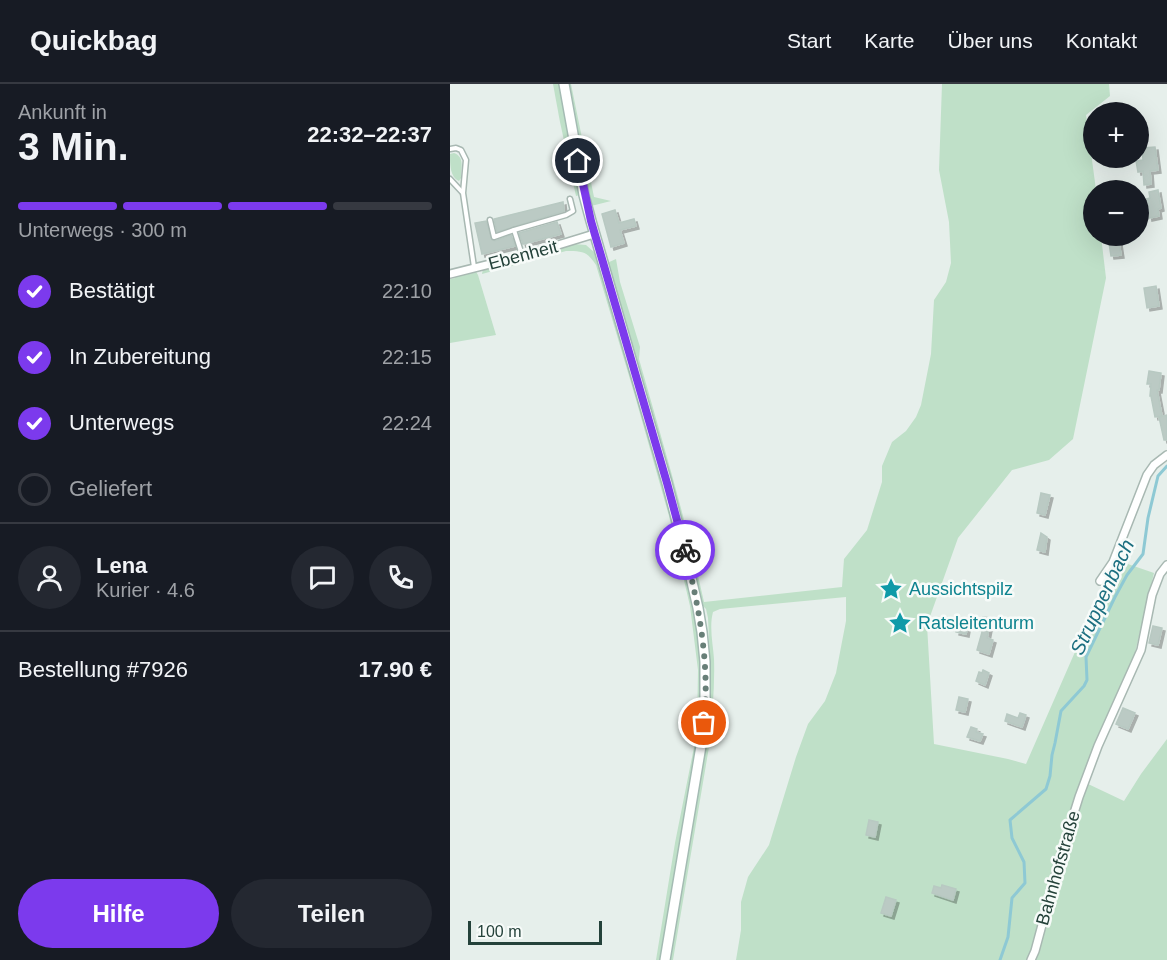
<!DOCTYPE html>
<html lang="de">
<meta charset="utf-8">
<style>
body{margin:0;font-family:Helvetica,sans-serif;background:#242831;color:#f1f3f6;height:100vh;display:flex;flex-direction:column;font-size:22px;white-space:nowrap}
*{box-sizing:border-box;margin:0}
p{font-size:20px;color:#9ea1a6}
.icon{flex:none;width:33px;height:33px;fill:none;stroke:currentColor;stroke-width:2;stroke-linecap:round;stroke-linejoin:round}
.map{position:relative;flex:1;overflow:hidden}
.side{display:flex;flex-direction:column;background:#171b24;width:450px}
.side>*{flex:none}
.buttons{position:absolute;left:633px;top:18px;display:grid;gap:12px}
.buttons a{display:grid;place-items:center;width:66px;height:66px;border-radius:50%;background:#171b24;box-shadow:0 6px 24px #0002;font-size:30px}
.scale{position:absolute;left:18px;bottom:15px;width:134px;box-sizing:border-box;padding-left:6px;border:3px solid #24423a;border-top:0;font-size:16px;line-height:21px;white-space:nowrap;color:#24423a;-webkit-text-stroke:4px #f7fbf9;paint-order:stroke}
.pin{position:absolute;display:grid;place-items:center;width:51px;height:51px;color:#fff;margin:-26px;border:3px solid #fff;border-radius:50%;box-shadow:0 2px 6px #0007}
.courier{position:absolute;display:grid;place-items:center;width:60px;height:60px;margin:-30px;border:4px solid #7c3aed;border-radius:50%;background:#fff;color:#222;box-shadow:0 2px 8px #0007}
.head em{font-style:normal;font-weight:700}
.head div{display:flex;flex-direction:column-reverse}
.head{display:flex;align-items:center;justify-content:space-between;height:102px;padding:0 18px}
h1{font-size:39px;font-weight:700;line-height:45px}
.bar{display:grid;grid-template-columns:repeat(4,1fr);gap:9px 6px;align-content:center;height:72px;padding:0 18px}
.bar i{height:8px;border-radius:4px;background:#363941}
.bar .selected{background:#7c3aed}
.bar p{grid-column:span 4}
.line{display:flex;align-items:center;gap:15px;padding:0 18px;border-top:2px solid #363941}
.line div{flex:1}
.round{display:grid;place-items:center;flex:none;width:63px;height:63px;border-radius:32px;background:#242831}
ol{padding:0 18px;list-style:none}
li{display:flex;align-items:center;gap:18px;height:66px}
li p{margin-inline-start:auto}
li .icon{padding:6px;border-radius:50%;background:#7c3aed;color:#fff;stroke-width:4}
li:last-child{color:#9ea1a6}
li i{width:33px;height:33px;border:3px solid #363941;border-radius:50%}
.primary-button{display:flex;gap:12px;margin-top:auto;padding:12px 18px}
.primary-button a{flex:1;height:69px;border-radius:36px;background:#7c3aed;color:#fff;font-size:24px;font-weight:700;line-height:69px;text-align:center}
.primary-button a+a{background:#242831;color:#f1f3f6}
header{display:flex;align-items:center;gap:36px;box-sizing:border-box;height:84px;padding:0 30px;background:#171b24;border-bottom:2px solid #363941}
header strong{font-size:28px}
nav{display:flex;gap:33px;margin-inline-start:auto;font-size:21px}
main{display:flex;flex:1;min-height:0}
.map>svg:first-child{display:block}
.green{fill:#bfe0c8}
.lines{fill:none;stroke-linecap:round;stroke-linejoin:round}
.stream{stroke:#8ec9d4;stroke-width:3}
.building{fill:#bbcac4;stroke:#b8c9c2;stroke-width:1.5;filter:url(#shadow)}
.service-casing{stroke:#a8b8b2;stroke-width:7}
.minor-casing{stroke:#a8b8b2;stroke-width:10}
.secondary-casing{stroke:#a4bbb3;stroke-width:12}
.service{stroke:#fff;stroke-width:4}
.minor{stroke:#fff;stroke-width:7}
.secondary{stroke:#fff;stroke-width:9}
.done{stroke:#687f78;stroke-width:6;stroke-dasharray:0 10.8}
.route{stroke:#7c3aed;stroke-width:8}
.labels{text-anchor:middle;stroke-width:5;stroke-linejoin:round;paint-order:stroke}
.street-label{font-size:18px;fill:#24423a;stroke:#f7fbf9}
.culture-label{font-size:18px;fill:#0d838f;stroke:#f7fbf9;text-anchor:start}
.water-label{font-size:20px;font-style:italic;fill:#1c6f80;stroke:#f7fbf9}
</style>
<header>
<strong>Quickbag</strong>
<nav><a>Start</a><a>Karte</a><a>Über uns</a><a>Kontakt</a></nav>
</header>
<main>
<section class="side">
<div class="head"><div><h1>3 Min.</h1><p>Ankunft in</p></div><em>22:32–22:37</em></div>
<div class="bar"><i class="selected"></i><i class="selected"></i><i class="selected"></i><i></i><p>Unterwegs · 300 m</p></div>
<ol>
<li><svg class="icon" aria-label="check" viewBox="0 0 24 24"><path d="M5 12l5 5 9-10"/></svg>Bestätigt<p>22:10</p></li>
<li><svg class="icon" aria-label="check" viewBox="0 0 24 24"><path d="M5 12l5 5 9-10"/></svg>In Zubereitung<p>22:15</p></li>
<li><svg class="icon" aria-label="check" viewBox="0 0 24 24"><path d="M5 12l5 5 9-10"/></svg>Unterwegs<p>22:24</p></li>
<li><i></i>Geliefert</li>
</ol>
<div class="line" style="height:108px"><a class="round"><svg class="icon" aria-label="person" viewBox="0 0 24 24"><circle cx="12" cy="8" r="4"/><path d="M4 21q1-7 8-7t8 7"/></svg></a><div><b>Lena</b><p>Kurier · 4.6</p></div><a class="round"><svg class="icon" aria-label="chat" viewBox="0 0 24 24"><path d="M4 5h16v11H9l-5 4z"/></svg></a><a class="round"><svg class="icon" aria-label="phone" viewBox="0 0 24 24"><path d="M5 4h4l2 5-3 2q2 4 5 5l2-3 5 2v4C11 20 4 13 5 4z"/></svg></a></div>
<div class="line" style="height:78px"><div>Bestellung #7926</div><b>17.90 €</b></div>
<div class="primary-button"><a>Hilfe</a><a>Teilen</a></div>
</section>
<div class="map">
<svg width="717" height="876" viewBox="0 0 717 876">
<defs>
<filter id="shadow"><feDropShadow dx="3" dy="3" stdDeviation="0" flood-color="#0004"/></filter>
</defs>
<rect width="100%" height="100%" fill="#e6efeb"/>
<g class="green">
<path d="M103,0H110L130,111L126,112L110,38Z"/>
<path d="M119,0H121L144,113L161,117L141,122Z"/>
<path d="M492,0H659L660,12L636,31L646,106H644V152H651L656,194L623,355L599,376L562,386L508,454L477,541L484,660L558,675L576,680L635,545L672,478L704,489L684,573L645,661L631,697L607,775L582,866L577,876H286L291,846V818L298,793L319,761L346,673L358,640L375,617L386,589L396,537V513L270,525L263,528C259,543 263,560 264,575C265,603 262,630 260,657L223,876H219L257,657L261,599L258,534L256,525L252,521L222,399L157,179L166,175L170,198L190,263L189,275C212,356 236,436 254,518L392,503L394,475L417,446L432,398V382L442,358L456,347L466,333L471,321L481,270L484,216L496,198L501,179L499,138L489,86Z"/>
<path d="M4,69C15,73 11,84 11,94L9,97C0,93 0,81 0,70Z"/>
<path d="M124,160L136,161L145,169L213,400L231,469L243,522L251,579V623L248,649L210,876H206L225,759L247,648L248,586L240,522L219,432L185,312L146,181C137,167 132,167 116,167L32,190L33,184Z"/>
<path d="M25,186L28,191L46,251L0,259V195L5,194V190Z"/>
<path d="M717,655V876H584L636,699L674,717L691,690Z"/>
</g>
<g class="lines">
<path class="stream" d="M550,876L558,853L562,814L575,799L574,778L562,754L560,736L596,705L600,692L602,671L605,659L611,627L634,602L637,596L636,573L665,513L677,491L693,470L698,434L708,392L717,382"/>
</g>
<g class="building">
<path d="M705,63L708,86L700,87L701,100L694,101L693,87L688,88L686,77L693,76L692,64Z"/>
<path d="M708,106L711,124L708,125L709,132L699,134L696,115L700,114L699,108Z"/>
<path d="M113,118L114,127L47,148L44,135Z"/>
<path d="M165,126L169,139L184,135L186,142L170,146L174,159L161,163L152,130Z"/>
<path d="M36,137L42,156L45,157L61,151L65,162L32,170L25,139Z"/>
<path d="M107,138L111,150L73,160L69,149Z"/>
<path d="M669,158L671,171L661,172L659,159Z"/>
<path d="M706,202L709,222L697,224L694,204Z"/>
<path d="M699,287L711,289L709,306H707L712,332L705,333L701,312H700L701,300H697Z"/>
<path d="M717,331V356H714L709,333Z"/>
<path d="M591,409L600,411L595,431L587,429Z"/>
<path d="M591,449L597,453L595,468L587,466Z"/>
<path d="M533,533L541,534L537,554L543,556L539,570L527,566L534,541L532,540Z"/>
<path d="M508,537L518,539L516,550L506,548Z"/>
<path d="M703,542L712,544L708,561L699,559Z"/>
<path d="M533,586L539,589L535,601L526,597L529,588L532,589Z"/>
<path d="M509,613L518,615L515,628L506,626Z"/>
<path d="M673,624L685,629L678,645L666,640Z"/>
<path d="M570,629L576,631L572,643L555,637L557,630L568,634Z"/>
<path d="M521,643L527,645L526,648L533,650L530,657L517,653Z"/>
<path d="M419,736L428,738L425,753L416,751Z"/>
<path d="M492,801L506,805L503,816L482,809L484,802L491,804Z"/>
<path d="M436,813L446,816L441,832L431,829Z"/>
</g>
<g class="lines">
<g class="service-casing">
<g id="service">
<path d="M0,65L6,64L11,66L16,76L13,109L24,183"/>
<path d="M0,95L12,108"/>
<path d="M40,136L44,153L64,146"/>
<path d="M72,171L64,146L116,131L123,127L120,115"/>
</g>
</g>
<g class="minor-casing">
<g id="minor">
<path d="M0,190L72,172L144,150"/>
<path d="M650,497L663,478L697,391L704,381L717,371"/>
<path d="M581,876L585,867L610,774L629,713L648,662L691,566L702,511L710,490L717,481"/>
</g>
</g>
<g class="secondary-casing">
<path id="secondary" d="M114,0L134,111L141,137L217,399L235,468L248,524L252,548L255,578V622L252,656L215,876"/>
</g>
<use href="#service" class="service"/>
<use href="#minor" class="minor"/>
<use href="#secondary" class="secondary"/>
</g>
<g class="lines">
<path class="done" d="M235,466C249,524 260,579 254,639"/>
<path class="route" d="M128,77L141,137L217,399L235,466"/>
</g>
<defs>
<g id="sight-bare" transform="scale(1.8)"><path d="M0-6L1.8-2.2L6-1.7L2.9 1.2L3.7 5.4L0 3.3L-3.7 5.4L-2.9 1.2L-6-1.7L-1.8-2.2Z" fill="#0f9aa8" stroke="#f7fbf9" stroke-width="2.5" paint-order="stroke"/></g>
</defs>
<g fill-rule="evenodd">
<use href="#sight-bare" x="441" y="505"/>
<use href="#sight-bare" x="450" y="539"/>
</g>
<g class="labels">
<g class="street-label">
<text transform="translate(73 171) rotate(-15)" y="6">Ebenheit</text>
<text transform="translate(608 784) rotate(-74)" y="6">Bahnhofstraße</text>
</g>
<g class="culture-label">
<text x="459" y="511">Aussichtspilz</text>
<text x="468" y="545">Ratsleitenturm</text>
</g>
<g class="water-label">
<text transform="translate(652 513) rotate(-65)" y="7">Struppenbach</text>
</g>
</g>
</svg>
<div class="buttons">
<a>+</a>
<a>−</a>
</div>
<div class="scale">100 m</div>
<div class="pin" style="left:254px;top:639px;background:#ea580c"><svg class="icon" aria-label="bag" viewBox="0 0 24 24"><path d="M5 8h14l-1 12H6zM9 8a3 3 0 0 1 6 0"/></svg></div>
<div class="pin" style="left:128px;top:77px;background:#1f2937"><svg class="icon" aria-label="home" viewBox="0 0 24 24"><path d="M3 11l9-7 9 7M6 9v11h12V9"/></svg></div>
<div class="courier" style="left:235px;top:466px"><svg class="icon" aria-label="bike" viewBox="0 0 24 24"><circle cx="6" cy="16" r="4"/><circle cx="18" cy="16" r="4"/><path d="M6 16l4-8h5l3 8M10 8l3 8H6M13 5h3"/></svg></div>
</div>
</main>
